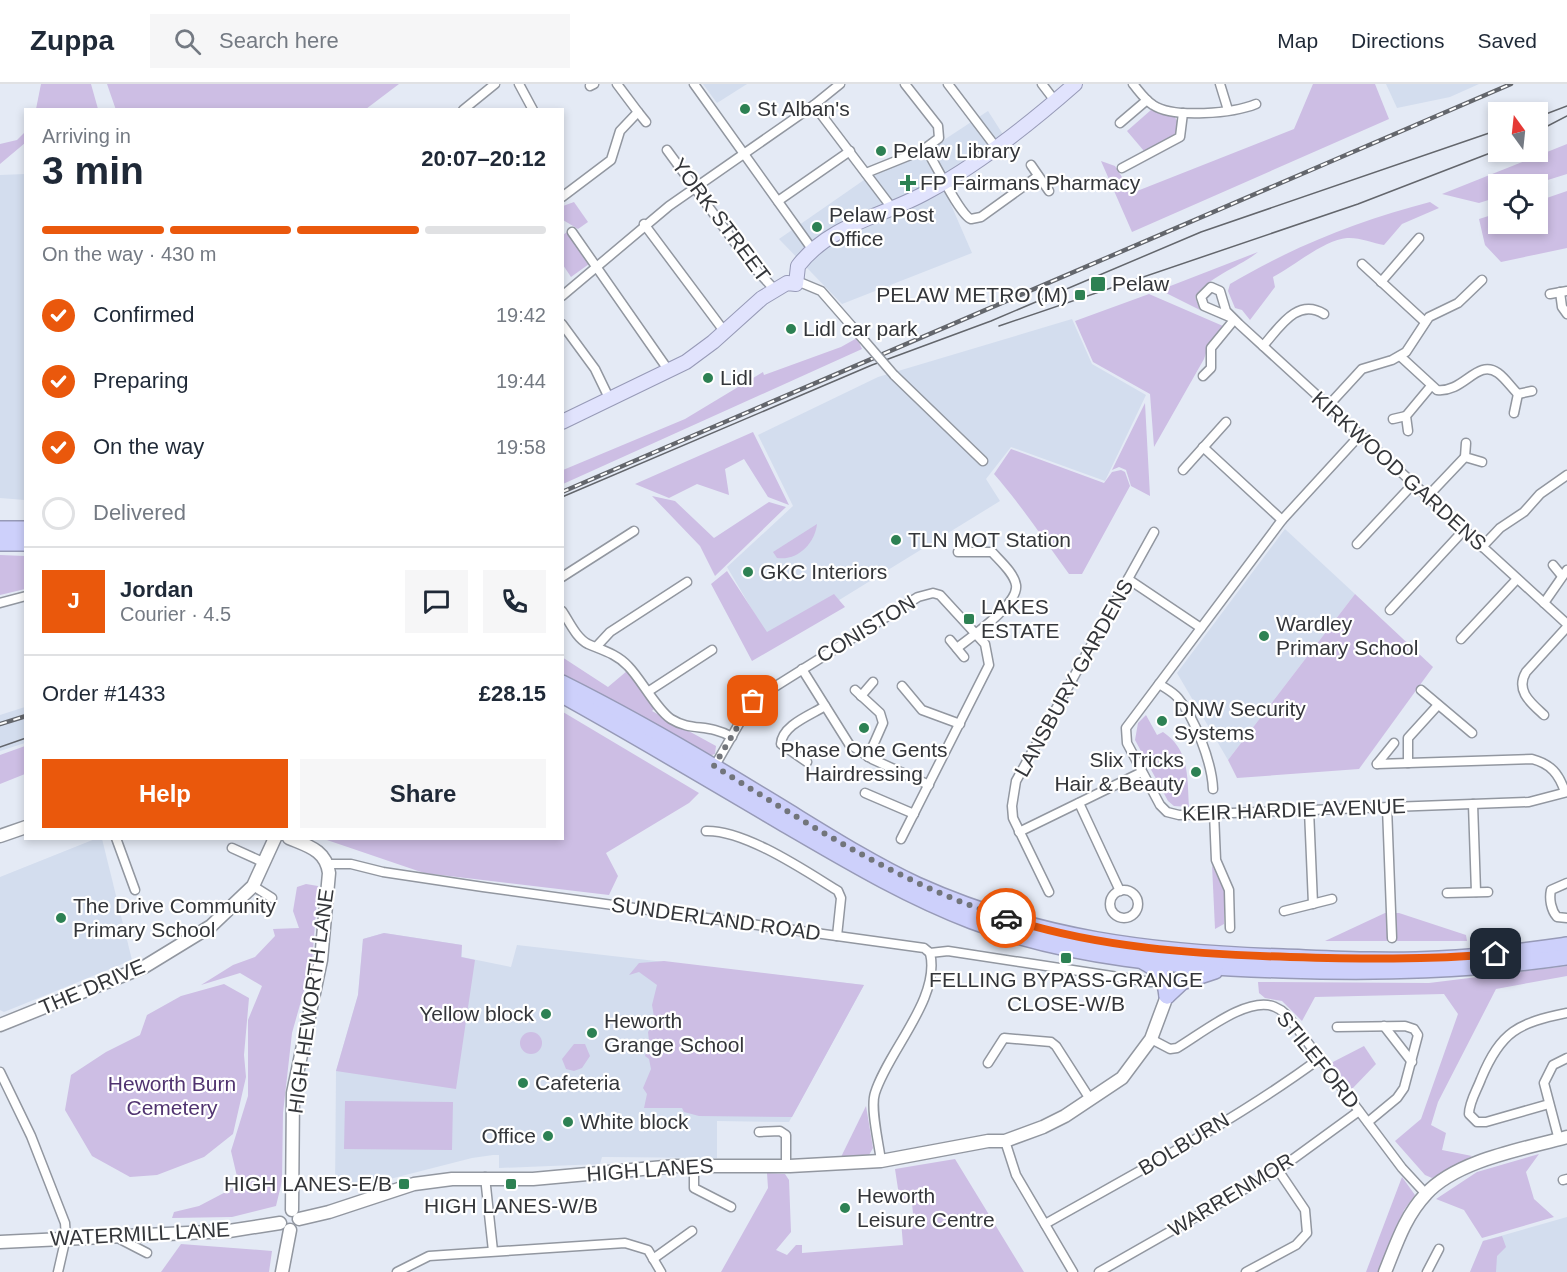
<!DOCTYPE html>
<meta charset="utf-8">
<style>
body{margin:0;font-family:Helvetica,sans-serif;background:#f6f6f7;color:#1f2937;height:100vh;display:flex;flex-direction:column;font-size:22px;white-space:nowrap}
*{box-sizing:border-box;margin:0}
p{font-size:20px;color:#747a83}
.icon{flex:none;width:33px;height:33px;fill:none;stroke:currentColor;stroke-width:2;stroke-linecap:round;stroke-linejoin:round}
.map{position:relative;flex:1;overflow:hidden}
.sheet{position:absolute;left:24px;top:24px;width:540px;height:732px;display:flex;flex-direction:column;background:#fff;border-radius:0px;box-shadow:0 3px 9px #0003}
.sheet>*{flex:none}
.needle{width:39px;rotate:345deg}
.buttons{position:absolute;left:1488px;top:18px;display:grid;gap:12px}
.buttons a{display:grid;place-items:center;width:60px;height:60px;border-radius:0px;background:#fff;box-shadow:0 3px 9px #0003;font-size:30px}
.pin{position:absolute;display:grid;place-items:center;width:51px;height:51px;color:#fff;margin:-26px;border-radius:12px;box-shadow:0 3px 9px #0006}
.courier{position:absolute;display:grid;place-items:center;width:60px;height:60px;margin:-30px;border:4px solid #ea580c;border-radius:50%;background:#fff;color:#222;box-shadow:0 2px 8px #0007}
.overview em{font-style:normal;font-weight:600}
.overview div{display:flex;flex-direction:column-reverse}
.overview{display:flex;align-items:center;justify-content:space-between;height:102px;padding:0 18px}
h1{font-size:39px;font-weight:600;line-height:45px}
.bar{display:grid;grid-template-columns:repeat(4,1fr);gap:9px 6px;align-content:center;height:72px;padding:0 18px}
.bar i{height:8px;border-radius:4px;background:#e0e1e3}
.bar .active{background:#ea580c}
.bar p{grid-column:span 4}
.line{display:flex;align-items:center;gap:15px;padding:0 18px;border-top:2px solid #e0e1e3}
.line div{flex:1}
.round{display:grid;place-items:center;flex:none;width:63px;height:63px;border-radius:0px;background:#f6f6f7}
ol{padding:0 18px;list-style:none}
li{display:flex;align-items:center;gap:18px;height:66px}
li p{margin-inline-start:auto}
li .icon{padding:6px;border-radius:50%;background:#ea580c;color:#fff;stroke-width:4}
li:last-child{color:#747a83}
li i{width:33px;height:33px;border:3px solid #e0e1e3;border-radius:50%}
.cta{display:flex;gap:12px;margin-top:auto;padding:12px 18px}
.cta a{flex:1;height:69px;border-radius:0px;background:#ea580c;color:#fff;font-size:24px;font-weight:600;line-height:69px;text-align:center}
.cta a+a{background:#f6f6f7;color:#1f2937}
header{display:flex;align-items:center;gap:36px;box-sizing:border-box;height:84px;padding:0 30px;background:#fff;border-bottom:2px solid #e0e1e3}
header strong{font-size:28px}
nav{display:flex;gap:33px;margin-inline-start:auto;font-size:21px}
.search{width:420px;height:54px;background:#f6f6f7;display:flex;align-items:center;gap:15px;box-sizing:border-box;padding:0 21px;border-radius:0px;color:#747a83;font-size:22px}
.map>svg:first-child{display:block}
.built{fill:#d3ddee}
.green{fill:#cdbee4}
.lines{fill:none;stroke-linecap:round;stroke-linejoin:round}
.street-casing{stroke:#9297a0;stroke-width:11}
.secondary-casing{stroke:#9297a0;stroke-width:15}
.primary-casing{stroke:#979ab7;stroke-width:16}
.highway-casing{stroke:#979ab7;stroke-width:18}
.street{stroke:#fff;stroke-width:8}
.secondary{stroke:#fff;stroke-width:12}
.primary{stroke:#e1e3fd;stroke-width:14}
.highway{stroke:#cdd0fb;stroke-width:15}
.tram{stroke:#63666c;stroke-width:1.5}
.rail-casing{stroke:#63666c;stroke-width:4.5}
.rail{stroke:#fff;stroke-width:2;stroke-dasharray:7;stroke-linecap:butt}
.street-bridge-casing{stroke:#9297a0;stroke-width:11;stroke-linecap:butt}
.street-bridge{stroke:#fff;stroke-width:8}
.done{stroke:#72757b;stroke-width:6;stroke-dasharray:0 10.8}
.route{stroke:#ea580c;stroke-width:8}
.poi-dot{fill:#2d8153;stroke:#fff;stroke-width:2}
.labels{text-anchor:middle;stroke-width:4.5;stroke-linejoin:round;paint-order:stroke}
.poi-label{font-size:21px;fill:#34363a;stroke:#fff;text-anchor:start}
.street-label{font-size:21px;fill:#34363a;stroke:#fff}
.park-label{font-size:21px;fill:#503370;stroke:#fff}
</style>
<header>
<strong>Zuppa</strong>
<div class="search"><svg class="icon" aria-label="search" viewBox="0 0 24 24"><circle cx="10" cy="10" r="6"/><path d="M15 15l6 6"/></svg>Search here</div>
<nav><a>Map</a><a>Directions</a><a>Saved</a></nav>
</header>
<div class="map">
<svg width="1567" height="1188" viewBox="0 0 1567 1188">
<rect width="100%" height="100%" fill="#e4eaf5"/>
<g class="built">
<path d="M703,0H747L717,19Z"/>
<path d="M1386,0H1479L1450,13L1397,24Z"/>
<path d="M988,27L1011,63L945,107L972,169L842,220L779,155L864,96L921,71Z"/>
<path d="M25,90H26L25,416L0,414V91Z"/>
<path d="M1072,235L1092,280L1146,311L1105,397L1011,363L986,395L1000,417L771,558L727,483L793,422L758,351L878,293Z"/>
<path d="M1285,445L1355,510L1228,676L1177,589Z"/>
<path d="M25,623V659L0,667V631Z"/>
<path d="M95,755H102L132,876L4,928L0,926V793Z"/>
<path d="M384,849L462,861V873L511,883L517,861L864,901L789,1038L717,1037V1074L607,1073H602L600,1080L499,1084V1071H493L472,1074L335,1109L336,987L358,911L363,855Z"/>
<path d="M1567,1133V1188H1470L1483,1157Z"/>
</g>
<g class="green">
<path d="M41,0H91L98,25H36Z"/>
<path d="M107,0H399L366,25L116,26Z"/>
<path d="M1313,0H1375L1389,35L1132,148L1101,77L1115,82L1132,109L1294,45Z"/>
<path d="M1151,26L1175,33L1178,39L1177,50L1144,67L1127,47Z"/>
<path d="M25,48V59L0,80V60L17,56Z"/>
<path d="M1567,60V90L1535,100H1498V113L1479,119L1442,110Z"/>
<path d="M1567,107V164L1501,178L1485,161L1479,135L1498,129V140H1538V117Z"/>
<path d="M574,118L588,138L578,145L563,136V122Z"/>
<path d="M1430,118L1439,124L1402,140L1384,161C1373,159 1358,153 1347,154C1324,156 1294,182 1273,193L1275,203L1250,236L1242,226L1235,224L1228,207L1230,200C1292,163 1360,136 1430,118Z"/>
<path d="M567,148L589,180L571,193L563,181V151Z"/>
<path d="M1258,168C1238,184 1209,192 1195,213L1200,226L1160,206Z"/>
<path d="M1149,210L1223,242L1209,260L1204,275L1154,363L1150,310L1093,278L1075,237Z"/>
<path d="M857,254L862,265L563,400V386L685,335L763,288L764,291L841,263Z"/>
<path d="M1145,319L1150,412L1131,402L1126,386L1119,383L1112,386Z"/>
<path d="M753,348L789,421L768,413L744,375L725,385L729,411L697,400L669,414L635,400Z"/>
<path d="M1011,365L1104,399L1112,388L1121,386L1125,388L1130,402L1082,490H1069C1044,456 1022,422 994,390Z"/>
<path d="M652,412L675,417L714,454L769,418L786,423L715,492L700,462Z"/>
<path d="M817,440C815,459 798,477 777,474L773,468Z"/>
<path d="M0,471L25,472V505L0,511Z"/>
<path d="M727,487L767,548L834,510L845,523L752,577L711,500Z"/>
<path d="M1355,510L1433,583L1359,685L1237,694L1228,676Z"/>
<path d="M562,573L608,603L627,587L654,625L652,627L716,662L715,670L709,672L563,590Z"/>
<path d="M563,628L699,709L689,719L606,769L618,792L609,811L424,789L324,755L562,754Z"/>
<path d="M1146,631L1157,651L1163,648C1190,666 1187,693 1189,723L1174,722L1168,717L1135,656L1138,639Z"/>
<path d="M25,662V690L0,700V671Z"/>
<path d="M1212,781L1224,807V840L1215,845Z"/>
<path d="M306,800L318,802L312,878L292,949L283,1029L282,1097L276,1122L232,1133L172,1134L174,1128L199,1122L239,1101L231,1067L248,1012V936L262,902L240,889L201,901L233,881L255,873L275,852L273,845L299,844L293,827L297,803Z"/>
<path d="M1385,829H1399L1466,851L1467,857H1325Z"/>
<path d="M384,849L462,861L461,873L475,876L456,1005L336,987L358,911L363,855Z"/>
<path d="M664,877L864,901L792,1033L699,1032L684,1028L682,1024H644L647,1010L643,1004L651,985L649,975L645,972L649,957L648,948L655,938L652,921L657,901L639,888L629,891L639,879Z"/>
<path d="M1567,882V892L1496,905L1438,1018L1431,1041L1446,1049L1442,1066L1472,1072L1432,1094L1425,1091L1395,1057L1421,1035L1458,930L1444,910L1315,913L1302,937L1282,917L1265,914L1259,909L1258,898L1429,899Z"/>
<path d="M224,900L249,914L244,971L246,993L233,1050L204,1073L157,1091L130,1093L92,1072L65,1026L71,991L106,968L140,951L147,931L181,912Z"/>
<circle cx="531" cy="959" r="11"/>
<path d="M574,960H585L590,972L582,984L574,987L566,985L562,975Z"/>
<path d="M1364,962L1376,980L1352,1005L1331,979Z"/>
<path d="M345,1017L453,1018L452,1066L344,1065Z"/>
<path d="M866,1022L873,1064L869,1071L841,1073Z"/>
<path d="M1539,1070L1526,1088L1534,1115L1554,1133L1482,1154L1464,1126L1436,1115L1477,1088Z"/>
<path d="M955,1075L1024,1188H721L768,1104L767,1089L785,1090L789,1096L791,1148L776,1166L787,1171L796,1161H802V1169L903,1161L901,1136L913,1130L912,1119L900,1118L895,1085Z"/>
<path d="M1402,1093L1415,1111L1404,1126L1380,1188H1366Z"/>
<path d="M1502,1152L1506,1163L1497,1172L1496,1188H1470L1483,1157Z"/>
<path d="M181,1160L272,1167L269,1188H161Z"/>
</g>
<g class="lines">
<g class="street-casing">
<g id="street">
<path d="M519,0L533,26"/>
<path d="M694,0L812,165"/>
<path d="M948,0L995,62"/>
<path d="M1042,0L1055,17"/>
<path d="M1133,0C1139,7 1145,16 1153,21C1174,35 1234,29 1256,20"/>
<path d="M1220,0L1228,26"/>
<path d="M590,2L594,0"/>
<path d="M814,21L892,124"/>
<path d="M463,26L495,0"/>
<path d="M638,28L646,38"/>
<path d="M1120,39L1147,16"/>
<path d="M926,65C935,79 960,131 971,135L981,133L1038,92"/>
<path d="M667,66L749,178L775,206"/>
<path d="M1031,81L1049,107"/>
<path d="M1122,84L1180,53L1183,29"/>
<path d="M866,89L923,66L939,54L938,42L905,0"/>
<path d="M562,113L611,76L620,47L638,28L617,0"/>
<path d="M778,117L850,67"/>
<path d="M644,140L724,247"/>
<path d="M572,148L669,287"/>
<path d="M1362,180L1425,238"/>
<path d="M797,197L821,207L863,255"/>
<path d="M1381,198L1419,154"/>
<path d="M1560,208L1562,223L1567,230"/>
<path d="M1550,210L1567,207"/>
<path d="M562,212L669,122L814,21L840,0"/>
<path d="M1232,234L1204,222L1201,213L1211,203L1220,207L1226,227L1239,240L1567,540"/>
<path d="M562,240L595,285L610,316"/>
<path d="M1263,262C1279,244 1297,213 1324,230"/>
<path d="M1400,272L1437,306C1464,309 1477,274 1498,289C1505,294 1511,303 1518,310"/>
<path d="M894,291L983,377"/>
<path d="M1203,292L1211,284V264L1234,236"/>
<path d="M1518,310L1532,307"/>
<path d="M1328,322L1362,285L1392,276L1406,268L1429,233L1458,219L1482,196"/>
<path d="M1514,329L1518,310"/>
<path d="M1393,335L1406,332"/>
<path d="M1408,347L1406,332L1431,302"/>
<path d="M1360,351L1282,436L1126,644L1127,659L1160,721L1167,728L1179,731L1529,718L1567,708"/>
<path d="M1466,359L1465,373L1482,378"/>
<path d="M1203,363L1282,436"/>
<path d="M1183,386L1226,338"/>
<path d="M1428,412L1465,373"/>
<path d="M1357,460L1414,399"/>
<path d="M1482,463L1500,444L1524,428L1540,410L1567,391"/>
<path d="M1553,481L1562,492"/>
<path d="M562,493L634,447"/>
<path d="M1128,495L1201,544"/>
<path d="M0,519L26,512"/>
<path d="M1544,519L1567,486"/>
<path d="M1390,526L1464,446"/>
<path d="M562,527C569,537 576,554 588,560C602,566 617,570 628,582C641,595 657,626 671,635C692,648 708,639 732,653"/>
<path d="M1461,555L1517,495"/>
<path d="M950,556L964,573"/>
<path d="M597,562L610,548L687,498"/>
<path d="M957,564C971,553 1019,520 1016,501C1014,489 1000,477 992,468H958"/>
<path d="M802,585L849,660L872,675L929,701"/>
<path d="M1159,600C1165,604 1173,608 1178,614C1195,634 1212,679 1213,705"/>
<path d="M902,602L922,626L960,640"/>
<path d="M855,606L880,629L883,639L868,673"/>
<path d="M1421,606L1472,649"/>
<path d="M649,607L712,566"/>
<path d="M861,612L873,598"/>
<path d="M1544,631C1531,619 1515,607 1526,588L1567,543"/>
<path d="M807,678L781,660C782,641 811,631 825,622"/>
<path d="M1408,679V654L1438,621"/>
<path d="M1377,680L1532,675C1551,680 1559,690 1565,708"/>
<path d="M1377,680L1394,659"/>
<path d="M713,685L748,624L760,612L918,513L933,509L940,511L985,560L989,581L901,755"/>
<path d="M865,709L914,730"/>
<path d="M1079,719L1120,807"/>
<path d="M1473,720L1476,808"/>
<path d="M1387,723L1392,854"/>
<path d="M1309,726L1313,820"/>
<path d="M1214,729L1216,776L1229,806L1230,844"/>
<path d="M706,747C745,746 804,786 838,807L841,814L837,852"/>
<path d="M1019,748L1142,688"/>
<path d="M116,754L135,806"/>
<path d="M232,764L265,779"/>
<path d="M328,780H351L383,788L483,803L924,864L930,869L948,867L1151,898"/>
<path d="M1567,799L1551,806C1549,815 1551,826 1557,833L1567,834"/>
<path d="M253,802L272,814"/>
<circle cx="1124" cy="820" r="14"/>
<path d="M1049,808L1013,734L1012,722L1016,697L1154,448"/>
<path d="M1447,809L1488,808"/>
<path d="M1284,827L1332,815"/>
<path d="M1384,942L1412,978"/>
<path d="M1337,943L1405,942L1414,945L1418,951L1404,1004L1397,1014L1368,1038"/>
<path d="M1151,955L1170,965L1177,964C1201,950 1248,911 1275,923C1285,927 1290,935 1296,943L1402,1084L1426,1110"/>
<path d="M988,979L1004,954L1051,958L1056,962L1090,1015"/>
<path d="M0,988L31,1052L65,1139L66,1153L58,1188"/>
<path d="M1549,1020L1486,1038H1477L1469,1030C1469,1018 1477,1006 1481,995C1501,947 1518,939 1567,929"/>
<path d="M759,1048L780,1047L786,1051V1082"/>
<path d="M1559,1056L1544,999L1553,981L1567,974"/>
<path d="M1005,1057L1016,1091L1073,1188"/>
<path d="M881,1077C879,1060 870,1024 875,1009C888,967 941,914 930,869"/>
<path d="M694,1082V1104L731,1123"/>
<path d="M485,1093L493,1167"/>
<path d="M1563,1096L1567,1095"/>
<path d="M1045,1140C1137,1088 1233,1038 1319,975"/>
<path d="M116,1153L147,1169"/>
<path d="M653,1175L692,1147"/>
<path d="M397,1188L429,1172L625,1159L648,1166L661,1188"/>
<path d="M1099,1188L1278,1086L1359,1027"/>
<path d="M1246,1188L1296,1161L1307,1149L1305,1126L1278,1086"/>
<path d="M1427,1188L1439,1165"/>
</g>
</g>
<g class="secondary-casing">
<g id="secondary">
<path d="M0,752L26,743"/>
<path d="M289,754C308,762 326,766 329,789L321,876L293,1009L292,1126"/>
<path d="M0,941L144,883L211,842L253,802L275,754"/>
<path d="M299,1135L329,1128L414,1100L452,1095H533L675,1082H790L881,1077L988,1057H1005L1043,1043L1065,1032L1122,994L1151,955L1167,912"/>
<path d="M0,1158L229,1147L280,1139"/>
<path d="M282,1188L290,1146"/>
<path d="M1385,1188C1396,1161 1405,1132 1426,1110C1457,1076 1524,1065 1567,1053"/>
</g>
</g>
<g class="primary-casing">
<path id="primary" d="M562,338L686,278L713,258L762,214L787,199L796,200L798,182C831,139 883,133 927,108C977,81 1033,37 1075,0"/>
</g>
<g class="highway-casing">
<g id="highway">
<path d="M0,445H26"/>
<path d="M0,459H26"/>
<path d="M562,599C630,633 694,670 759,710C811,741 862,775 917,801C1037,855 1153,869 1283,873C1335,875 1387,878 1439,875C1482,873 1524,867 1567,861"/>
<path d="M562,611C636,652 708,695 781,738C843,774 904,811 972,837C1070,874 1178,883 1283,886C1380,889 1471,887 1567,873"/>
<path d="M1144,878C1160,886 1165,894 1167,912"/>
<path d="M1167,912L1182,898L1215,887"/>
</g>
</g>
<use href="#street" class="street"/>
<use href="#secondary" class="secondary"/>
<use href="#primary" class="primary"/>
<use href="#highway" class="highway"/>
<g class="tram">
<path d="M1538,33L1567,22"/>
<path d="M1538,47L1567,32"/>
<path d="M999,242L1358,120L1498,66"/>
<path d="M562,413L872,281L991,237L1201,148L1498,46"/>
<path d="M0,663L26,654"/>
</g>
<g class="rail-casing">
<g id="rail">
<path d="M562,408L1511,0"/>
<path d="M0,640L26,632"/>
</g>
</g>
<use href="#rail" class="rail"/>
<g class="street-bridge-casing">
<path id="street-bridge" d="M863,255L894,291"/>
</g>
<use href="#street-bridge" class="street-bridge"/>
</g>
<g class="lines">
<path class="done" d="M753,617L714,682C808,740 900,800 1006,834"/>
<path class="route" d="M1006,834C1098,864 1193,870 1290,873C1359,875 1427,876 1496,870"/>
</g>
<g class="poi-dot">
<circle cx="745" cy="25" r="6"/>
<circle cx="881" cy="67" r="6"/>
<path d="M905 90h6v6h6v6h-6v6h-6v-6h-6v-6h6z"/>
<circle cx="817" cy="143" r="6"/>
<rect x="1090" y="192" width="16" height="16" rx="3"/>
<rect x="1074" y="205" width="12" height="12" rx="3"/>
<circle cx="791" cy="245" r="6"/>
<circle cx="708" cy="294" r="6"/>
<circle cx="896" cy="456" r="6"/>
<circle cx="748" cy="488" r="6"/>
<rect x="963" y="529" width="12" height="12" rx="3"/>
<circle cx="1264" cy="552" r="6"/>
<circle cx="1162" cy="637" r="6"/>
<circle cx="864" cy="644" r="6"/>
<circle cx="1196" cy="688" r="6"/>
<circle cx="61" cy="834" r="6"/>
<rect x="1060" y="868" width="12" height="12" rx="3"/>
<circle cx="546" cy="930" r="6"/>
<circle cx="592" cy="949" r="6"/>
<circle cx="523" cy="999" r="6"/>
<circle cx="568" cy="1038" r="6"/>
<circle cx="548" cy="1052" r="6"/>
<rect x="398" y="1094" width="12" height="12" rx="3"/>
<rect x="505" y="1094" width="12" height="12" rx="3"/>
<circle cx="845" cy="1124" r="6"/>
</g>
<g class="labels">
<g class="poi-label">
<text x="757" y="32">St Alban's</text>
<text x="893" y="74">Pelaw Library</text>
<text x="920" y="106">FP Fairmans Pharmacy</text>
<text x="829" y="138">Pelaw Post<tspan x="829" dy="24">Office</tspan></text>
<text x="1112" y="207">Pelaw</text>
<text x="1068" y="218" text-anchor="end">PELAW METRO (M)</text>
<text x="803" y="252">Lidl car park</text>
<text x="720" y="301">Lidl</text>
<text x="908" y="463">TLN MOT Station</text>
<text x="760" y="495">GKC Interiors</text>
<text x="981" y="530">LAKES<tspan x="981" dy="24">ESTATE</tspan></text>
<text x="1276" y="547">Wardley<tspan x="1276" dy="24">Primary School</tspan></text>
<text x="1174" y="632">DNW Security<tspan x="1174" dy="24">Systems</tspan></text>
<text x="864" y="673" text-anchor="middle">Phase One Gents<tspan x="864" dy="24">Hairdressing</tspan></text>
<text x="1184" y="683" text-anchor="end">Slix Tricks<tspan x="1184" dy="24">Hair &amp; Beauty</tspan></text>
<text x="73" y="829">The Drive Community<tspan x="73" dy="24">Primary School</tspan></text>
<text x="1066" y="903" text-anchor="middle">FELLING BYPASS-GRANGE<tspan x="1066" dy="24">CLOSE-W/B</tspan></text>
<text x="534" y="937" text-anchor="end">Yellow block</text>
<text x="604" y="944">Heworth<tspan x="604" dy="24">Grange School</tspan></text>
<text x="535" y="1006">Cafeteria</text>
<text x="580" y="1045">White block</text>
<text x="536" y="1059" text-anchor="end">Office</text>
<text x="392" y="1107" text-anchor="end">HIGH LANES-E/B</text>
<text x="857" y="1119">Heworth<tspan x="857" dy="24">Leisure Centre</tspan></text>
<text x="511" y="1129" text-anchor="middle">HIGH LANES-W/B</text>
</g>
<g class="street-label">
<text transform="translate(721 136) rotate(53)" y="7">YORK STREET</text>
<text transform="translate(1399 387) rotate(42)" y="7">KIRKWOOD GARDENS</text>
<text transform="translate(866 545) rotate(-31)" y="7">CONISTON</text>
<text transform="translate(1074 594) rotate(-61)" y="7">LANSBURY GARDENS</text>
<text transform="translate(1294 726) rotate(-2)" y="7">KEIR HARDIE AVENUE</text>
<text transform="translate(716 835) rotate(8)" y="7">SUNDERLAND ROAD</text>
<text transform="translate(92 903) rotate(-23)" y="7">THE DRIVE</text>
<text transform="translate(311 917) rotate(-82)" y="7">HIGH HEWORTH LANE</text>
<text transform="translate(1318 976) rotate(51)" y="7">STILEFORD</text>
<text transform="translate(1184 1060) rotate(-31)" y="7">BOLBURN</text>
<text transform="translate(650 1086) rotate(-4)" y="7">HIGH LANES</text>
<text transform="translate(1231 1111) rotate(-31)" y="7">WARRENMOR</text>
<text transform="translate(140 1150) rotate(-3)" y="7">WATERMILL LANE</text>
</g>
<g class="park-label">
<text x="172" y="1007">Heworth Burn<tspan x="172" dy="24">Cemetery</tspan></text>
</g>
</g>
</svg>
<div class="buttons">
<a><svg class="needle" viewBox="-14 -14 28 28"><path d="M0-13l5 13h-10z" fill="#e53935"/><path d="M0 13l5-13h-10z" fill="#747a83"/></svg></a>
<a><svg class="icon" aria-label="locate" viewBox="0 0 24 24"><circle cx="12" cy="12" r="6"/><path d="M12 2v4M12 18v4M2 12h4M18 12h4"/></svg></a>
</div>
<div class="pin" style="left:753px;top:617px;background:#ea580c"><svg class="icon" aria-label="bag" viewBox="0 0 24 24"><path d="M5 8h14l-1 12H6zM9 8a3 3 0 0 1 6 0"/></svg></div>
<div class="pin" style="left:1496px;top:870px;background:#1f2937"><svg class="icon" aria-label="home" viewBox="0 0 24 24"><path d="M3 11l9-7 9 7M6 9v11h12V9"/></svg></div>
<div class="courier" style="left:1006px;top:834px"><svg class="icon" aria-label="car" viewBox="0 0 24 24"><path d="M5 17H2v-5l4-1 3-4h7l3 4 3 1v5h-3M9 17h6M6 11h13"/><circle cx="7" cy="17" r="2"/><circle cx="17" cy="17" r="2"/></svg></div>
<section class="sheet">
<div class="overview"><div><h1>3 min</h1><p>Arriving in</p></div><em>20:07–20:12</em></div>
<div class="bar"><i class="active"></i><i class="active"></i><i class="active"></i><i></i><p>On the way · 430 m</p></div>
<ol>
<li><svg class="icon" aria-label="check" viewBox="0 0 24 24"><path d="M5 12l5 5 9-10"/></svg>Confirmed<p>19:42</p></li>
<li><svg class="icon" aria-label="check" viewBox="0 0 24 24"><path d="M5 12l5 5 9-10"/></svg>Preparing<p>19:44</p></li>
<li><svg class="icon" aria-label="check" viewBox="0 0 24 24"><path d="M5 12l5 5 9-10"/></svg>On the way<p>19:58</p></li>
<li><i></i>Delivered</li>
</ol>
<div class="line" style="height:108px"><b class="round" style="background:#ea580c;color:#fff">J</b><div><b>Jordan</b><p>Courier · 4.5</p></div><a class="round"><svg class="icon" aria-label="chat" viewBox="0 0 24 24"><path d="M4 5h16v11H9l-5 4z"/></svg></a><a class="round"><svg class="icon" aria-label="phone" viewBox="0 0 24 24"><path d="M5 4h4l2 5-3 2q2 4 5 5l2-3 5 2v4C11 20 4 13 5 4z"/></svg></a></div>
<div class="line" style="height:78px"><div>Order #1433</div><b>£28.15</b></div>
<div class="cta"><a>Help</a><a>Share</a></div>
</section>
</div>
